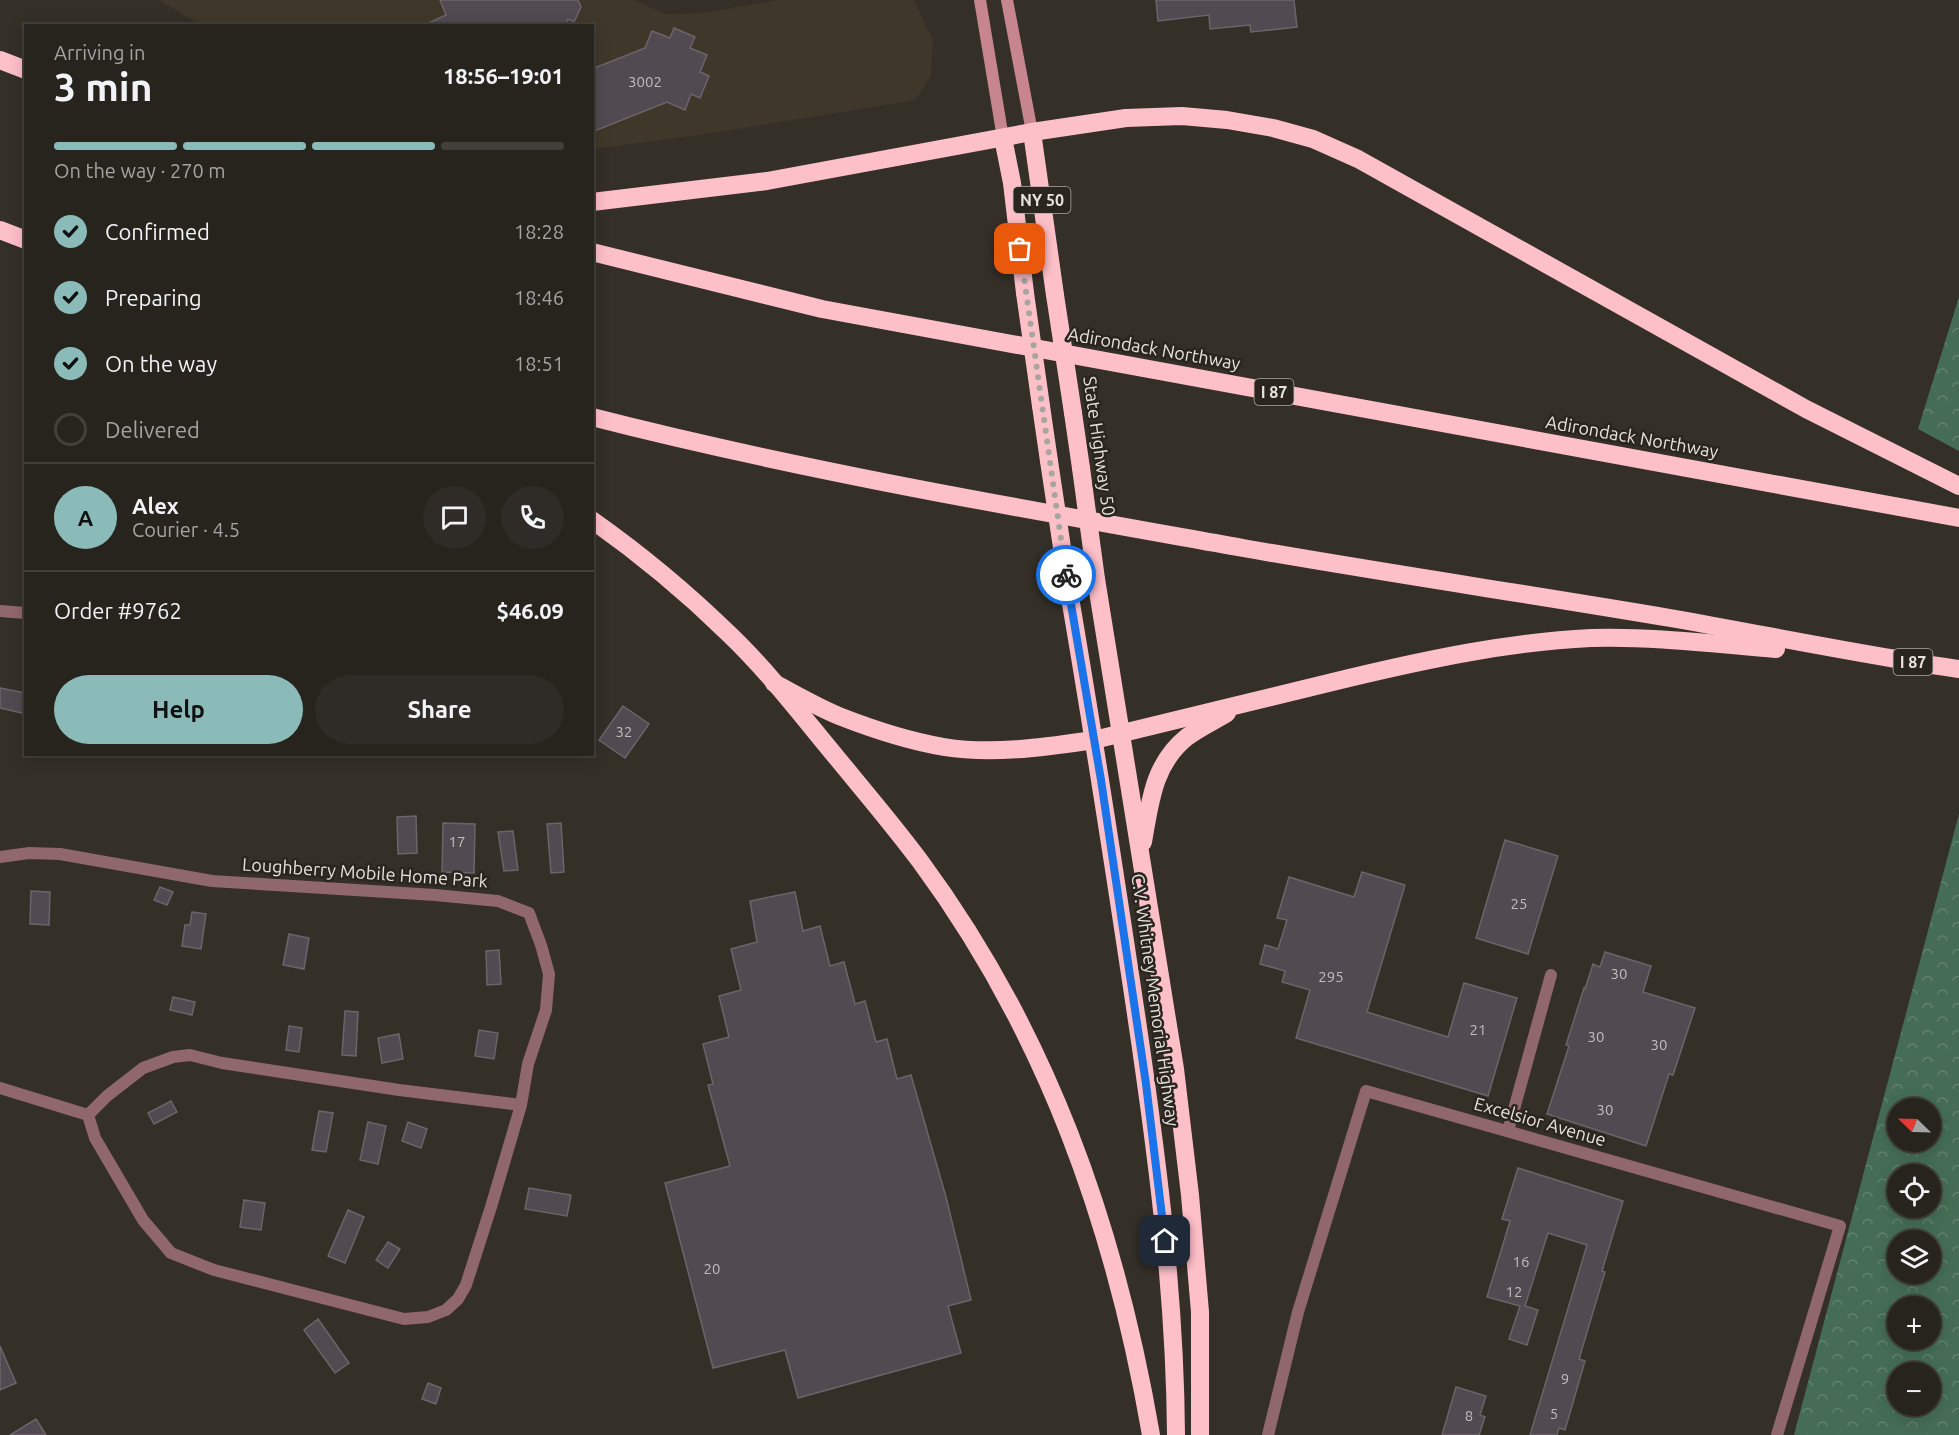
<!DOCTYPE html>
<meta charset="utf-8">
<style>
body{margin:0;font-family:Ubuntu,sans-serif;background:#2f2b26;color:#f1f3f6;height:100vh;display:flex;flex-direction:column;font-size:22px;white-space:nowrap}
*{box-sizing:border-box;margin:0}
p{font-size:20px;color:#a4a4a4}
.icon{flex:none;width:33px;height:33px;fill:none;stroke:currentColor;stroke-width:2;stroke-linecap:round;stroke-linejoin:round}
.map{position:relative;flex:1;overflow:hidden}
.details{position:absolute;left:24px;top:24px;width:570px;height:732px;display:flex;flex-direction:column;background:#27231d;border-radius:0px;box-shadow:0 3px 15px #0003,0 0 0 2px #43403b}
.details>*{flex:none}
.needle{width:39px;rotate:293deg}
.fabs{position:absolute;left:1887px;top:1098px;display:grid;gap:12px}
.fabs a{display:grid;place-items:center;width:54px;height:54px;border-radius:50%;background:#27231d;box-shadow:0 3px 15px #0003,0 0 0 2px #43403b;font-size:30px}
.pin{position:absolute;display:grid;place-items:center;width:51px;height:51px;color:#fff;margin:-26px;border-radius:12px;box-shadow:0 3px 9px #0006}
.courier{position:absolute;display:grid;place-items:center;width:60px;height:60px;margin:-30px;border:4px solid #1a73e8;border-radius:50%;background:#fff;color:#222;box-shadow:0 2px 8px #0007}
.head em{font-style:normal;font-weight:700}
.head div{display:flex;flex-direction:column-reverse}
.head{display:flex;align-items:center;justify-content:space-between;height:102px;padding:0 30px}
h1{font-size:39px;font-weight:700;line-height:45px}
.bar{display:grid;grid-template-columns:repeat(4,1fr);gap:9px 6px;align-content:center;height:72px;padding:0 30px}
.bar i{height:8px;border-radius:4px;background:#43403b}
.bar .selected{background:#8bbbb9}
.bar p{grid-column:span 4}
.line{display:flex;align-items:center;gap:15px;padding:0 30px;border-top:2px solid #43403b}
.line div{flex:1}
.round{display:grid;place-items:center;flex:none;width:63px;height:63px;border-radius:32px;background:#2f2b26}
ol{padding:0 30px;list-style:none}
li{display:flex;align-items:center;gap:18px;height:66px}
li p{margin-inline-start:auto}
li .icon{padding:6px;border-radius:50%;background:#8bbbb9;color:#111;stroke-width:4}
li:last-child{color:#a4a4a4}
li i{width:33px;height:33px;border:3px solid #43403b;border-radius:50%}
.button{display:flex;gap:12px;margin-top:auto;padding:12px 30px}
.button a{flex:1;height:69px;border-radius:36px;background:#8bbbb9;color:#111;font-size:24px;font-weight:700;line-height:69px;text-align:center}
.button a+a{background:#2f2b26;color:#f1f3f6}
.map>svg:first-child{display:block}
.built{fill:#3f382a}
.forest{fill:url(#forest-crowns);fill-rule:evenodd}
.building{fill:#524a51;stroke:#6c646a;stroke-width:1.5}
.lines{fill:none;stroke-linecap:round;stroke-linejoin:round}
.street{stroke:#90676d;stroke-width:12}
.secondary{stroke:#c6858f;stroke-width:12}
.highway{stroke:#fdbfc8;stroke-width:18}
.highway-bridge{stroke:#fdbfc8;stroke-width:18}
.done{stroke:#a8a49e;stroke-width:6;stroke-dasharray:0 10.8}
.route{stroke:#1a73e8;stroke-width:8}
.labels{text-anchor:middle;stroke-width:5;stroke-linejoin:round;paint-order:stroke}
.number-label{font-size:15px;fill:#c1bdbb}
.shield{fill:#2a251e;stroke:#aeaaa4;stroke-width:1.5}
.shield-label{font-size:16px;font-weight:bold;fill:#e6e3de}
.street-label{font-size:18px;fill:#e6e3de;stroke:#2a251e}
</style>
<div class="map">
<svg width="1959" height="1435" viewBox="0 0 1959 1435">
<defs>
<pattern id="forest-crowns" width="20" height="18" patternUnits="userSpaceOnUse" patternTransform="scale(1.5)"><rect width="20" height="18" fill="#456d56"/><path d="M2 6a3 3 0 1 1 6 0M12 15a3 3 0 1 1 6 0" fill="none" stroke="#60826e"/></pattern>
</defs>
<rect width="100%" height="100%" fill="#342f27"/>
<path class="built" d="M159,0H634L665,14L704,13L777,0H914L933,40L931,76L915,100L714,133L593,149L592,26L201,25Z"/>
<g class="forest">
<path d="M1959,297V451L1918,429Z"/>
<path d="M1959,814V1435H1794ZM1898,1108H1930V1142H1898ZM1898,1174H1930V1208H1898ZM1898,1240H1930V1274H1898ZM1898,1306H1930V1340H1898ZM1898,1372H1930V1406H1898Z"/>
</g>
<g class="building">
<path d="M440,0H578L581,7L574,22L568,19L565,26H422L446,15Z"/>
<path d="M1156,0H1294L1297,27L1251,32L1250,25L1210,29L1209,15L1158,21Z"/>
<path d="M674,28L695,37L690,48L707,55L700,72L709,76L700,98L691,94L685,110L667,102L592,132V69L645,48L652,31L670,38Z"/>
<path d="M0,688L26,693V714L0,708Z"/>
<path d="M623,706L649,724L625,758L599,740Z"/>
<path d="M416,816L417,853L398,854L397,817Z"/>
<path d="M443,823L475,824L474,873L442,872Z"/>
<path d="M561,823L564,872L551,873L547,824Z"/>
<path d="M513,831L518,870L504,871L498,832Z"/>
<path d="M1505,840L1558,856L1528,954L1476,938Z"/>
<path d="M1362,872L1405,885L1367,1012L1448,1037L1464,983L1517,998L1488,1096L1296,1038L1310,990L1282,982L1285,971L1260,964L1265,945L1278,949L1287,920L1277,918L1289,877L1354,897Z"/>
<path d="M160,887L173,892L167,905L154,900Z"/>
<path d="M31,891L50,892L49,925L30,924Z"/>
<path d="M795,892L803,931L820,926L830,966L844,962L855,1004L865,1001L876,1042L887,1039L897,1079L911,1075L946,1197L971,1300L948,1306L961,1353L798,1398L785,1350L713,1368L665,1183L730,1166L708,1085L713,1084L703,1044L729,1037L719,996L741,990L731,949L757,942L750,901Z"/>
<path d="M192,912L206,914L201,949L182,946L185,925H190Z"/>
<path d="M289,934L309,938L304,969L283,965Z"/>
<path d="M499,950L501,984L487,985L486,951Z"/>
<path d="M1605,952L1651,966L1643,992L1695,1008L1673,1075L1669,1074L1646,1146L1547,1114L1569,1046L1566,1045L1584,988L1585,989L1593,964L1600,967Z"/>
<path d="M173,997L195,1002L192,1015L170,1010Z"/>
<path d="M345,1011L358,1012L356,1056L342,1055Z"/>
<path d="M289,1026L302,1028L299,1052L286,1050Z"/>
<path d="M479,1030L498,1033L494,1059L475,1056Z"/>
<path d="M399,1034L403,1059L382,1063L378,1038Z"/>
<path d="M171,1101L177,1112L154,1124L148,1113Z"/>
<path d="M319,1111L333,1113L326,1152L312,1150Z"/>
<path d="M368,1122L386,1126L378,1164L360,1160Z"/>
<path d="M408,1122L427,1129L421,1148L402,1141Z"/>
<path d="M1518,1168L1623,1201L1602,1271L1605,1272L1579,1359L1585,1361L1565,1430L1559,1428L1557,1435H1530L1587,1245L1548,1233L1525,1306L1538,1310L1527,1345L1509,1339L1520,1306L1487,1297L1510,1221L1502,1219Z"/>
<path d="M529,1188L571,1195L567,1216L525,1209Z"/>
<path d="M244,1200L265,1203L261,1230L240,1227Z"/>
<path d="M348,1210L364,1217L345,1263L328,1256Z"/>
<path d="M388,1242L400,1249L388,1268L376,1260Z"/>
<path d="M318,1319L349,1363L335,1373L304,1330Z"/>
<path d="M0,1346L16,1383L0,1390Z"/>
<path d="M428,1383L441,1388L436,1404L422,1399Z"/>
<path d="M1456,1387L1486,1396L1480,1415L1485,1417L1479,1435H1442Z"/>
<path d="M36,1419L46,1435H10Z"/>
</g>
<g class="lines">
<g class="street">
<path d="M0,611L26,613"/>
<path d="M0,857L29,853L60,854L212,881L435,895L498,901L529,913L541,945L549,974L546,1010L528,1064L521,1105L491,1207L466,1285L458,1299L446,1310L428,1317L404,1319L214,1270L171,1253L143,1220L95,1138L88,1115L107,1096L143,1068L173,1057L190,1055L222,1063L399,1090L521,1105"/>
<path d="M0,1088L88,1115"/>
<path d="M1508,1131L1551,975"/>
<path d="M1268,1435L1298,1312L1366,1091L1840,1226L1777,1435"/>
</g>
<g class="secondary">
<path d="M980,0L1003,138"/>
<path d="M1007,0L1032,132"/>
</g>
<g class="highway">
<path d="M0,60L26,70"/>
<path d="M1032,132L1055,295"/>
<path d="M1003,138L1012,183L1025,293"/>
<path d="M592,202L767,181L1032,132L1126,118L1182,116L1227,120L1273,128L1313,139L1358,159L1806,409L1959,486"/>
<path d="M0,230L26,240"/>
<path d="M592,252L822,309L1959,518"/>
<path d="M1041,406L1049,461"/>
<path d="M1073,413L1081,468"/>
<path d="M592,417C807,472 1025,509 1243,548C1385,573 1528,594 1670,618C1767,635 1862,655 1959,669"/>
<path d="M592,520C640,554 686,592 728,633C768,671 802,716 837,758C865,792 894,826 920,861C1047,1033 1115,1226 1151,1435"/>
<path d="M1066,574C1090,714 1112,854 1133,994C1155,1140 1175,1287 1176,1435"/>
<path d="M1096,579L1175,1069L1190,1195L1200,1312V1435"/>
<path d="M774,683C795,694 817,707 839,716C872,729 909,741 944,747C993,755 1045,747 1094,740C1179,720 1264,698 1349,678C1429,659 1509,642 1591,638C1652,636 1715,644 1776,649"/>
<path d="M1143,842C1150,803 1153,764 1187,737C1199,728 1214,721 1227,713"/>
</g>
<g class="highway-bridge">
<path d="M1025,293L1041,406"/>
<path d="M1055,295L1073,413"/>
<path d="M1049,461L1066,574"/>
<path d="M1081,468L1096,579"/>
</g>
</g>
<g class="lines">
<path class="done" d="M1020,249L1066,575"/>
<path class="route" d="M1066,575L1101,780L1146,1084L1165,1241"/>
</g>
<g class="labels">
<g class="number-label">
<text x="645" y="87">3002</text>
<text x="624" y="737">32</text>
<text x="457" y="847">17</text>
<text x="1519" y="909">25</text>
<text x="1619" y="979">30</text>
<text x="1331" y="982">295</text>
<text x="1478" y="1035">21</text>
<text x="1596" y="1042">30</text>
<text x="1659" y="1050">30</text>
<text x="1605" y="1115">30</text>
<text x="1521" y="1267">16</text>
<text x="712" y="1274">20</text>
<text x="1514" y="1297">12</text>
<text x="1565" y="1384">9</text>
<text x="1554" y="1419">5</text>
<text x="1469" y="1421">8</text>
</g>
<g class="shield">
<rect x="1013.5" y="187" width="57" height="26" rx="4.5"/>
<rect x="1254.5" y="379" width="39" height="26" rx="4.5"/>
<rect x="1893.5" y="649" width="39" height="26" rx="4.5"/>
</g>
<g class="shield-label">
<text x="1042" y="206">NY 50</text>
<text x="1274" y="398">I 87</text>
<text x="1913" y="668">I 87</text>
</g>
<g class="street-label">
<text transform="translate(1154 349) rotate(10)" y="6">Adirondack Northway</text>
<text transform="translate(1632 437) rotate(10)" y="6">Adirondack Northway</text>
<text transform="translate(1099 446) rotate(82)" y="6">State Highway 50</text>
<text transform="translate(365 873) rotate(4)" y="6">Loughberry Mobile Home Park</text>
<text transform="translate(1155 1000) rotate(82)" y="6">C.V. Whitney Memorial Highway</text>
<text transform="translate(1540 1122) rotate(16)" y="6">Excelsior Avenue</text>
</g>
</g>
</svg>
<div class="fabs">
<a><svg class="needle" viewBox="-14 -14 28 28"><path d="M0-13l5 13h-10z" fill="#e53935"/><path d="M0 13l5-13h-10z" fill="#a4a4a4"/></svg></a>
<a><svg class="icon" aria-label="locate" viewBox="0 0 24 24"><circle cx="12" cy="12" r="6"/><path d="M12 2v4M12 18v4M2 12h4M18 12h4"/></svg></a>
<a><svg class="icon" aria-label="layers" viewBox="0 0 24 24"><path d="M12 4l9 5-9 5-9-5zM3 14l9 5 9-5"/></svg></a>
<a>+</a>
<a>−</a>
</div>
<div class="pin" style="left:1020px;top:249px;background:#ea580c"><svg class="icon" aria-label="bag" viewBox="0 0 24 24"><path d="M5 8h14l-1 12H6zM9 8a3 3 0 0 1 6 0"/></svg></div>
<div class="pin" style="left:1165px;top:1241px;background:#1f2937"><svg class="icon" aria-label="home" viewBox="0 0 24 24"><path d="M3 11l9-7 9 7M6 9v11h12V9"/></svg></div>
<div class="courier" style="left:1066px;top:575px"><svg class="icon" aria-label="bike" viewBox="0 0 24 24"><circle cx="6" cy="16" r="4"/><circle cx="18" cy="16" r="4"/><path d="M6 16l4-8h5l3 8M10 8l3 8H6M13 5h3"/></svg></div>
<section class="details">
<div class="head"><div><h1>3 min</h1><p>Arriving in</p></div><em>18:56–19:01</em></div>
<div class="bar"><i class="selected"></i><i class="selected"></i><i class="selected"></i><i></i><p>On the way · 270 m</p></div>
<ol>
<li><svg class="icon" aria-label="check" viewBox="0 0 24 24"><path d="M5 12l5 5 9-10"/></svg>Confirmed<p>18:28</p></li>
<li><svg class="icon" aria-label="check" viewBox="0 0 24 24"><path d="M5 12l5 5 9-10"/></svg>Preparing<p>18:46</p></li>
<li><svg class="icon" aria-label="check" viewBox="0 0 24 24"><path d="M5 12l5 5 9-10"/></svg>On the way<p>18:51</p></li>
<li><i></i>Delivered</li>
</ol>
<div class="line" style="height:108px"><b class="round" style="background:#8bbbb9;color:#111">A</b><div><b>Alex</b><p>Courier · 4.5</p></div><a class="round"><svg class="icon" aria-label="chat" viewBox="0 0 24 24"><path d="M4 5h16v11H9l-5 4z"/></svg></a><a class="round"><svg class="icon" aria-label="phone" viewBox="0 0 24 24"><path d="M5 4h4l2 5-3 2q2 4 5 5l2-3 5 2v4C11 20 4 13 5 4z"/></svg></a></div>
<div class="line" style="height:78px"><div>Order #9762</div><b>$46.09</b></div>
<div class="button"><a>Help</a><a>Share</a></div>
</section>
</div>
